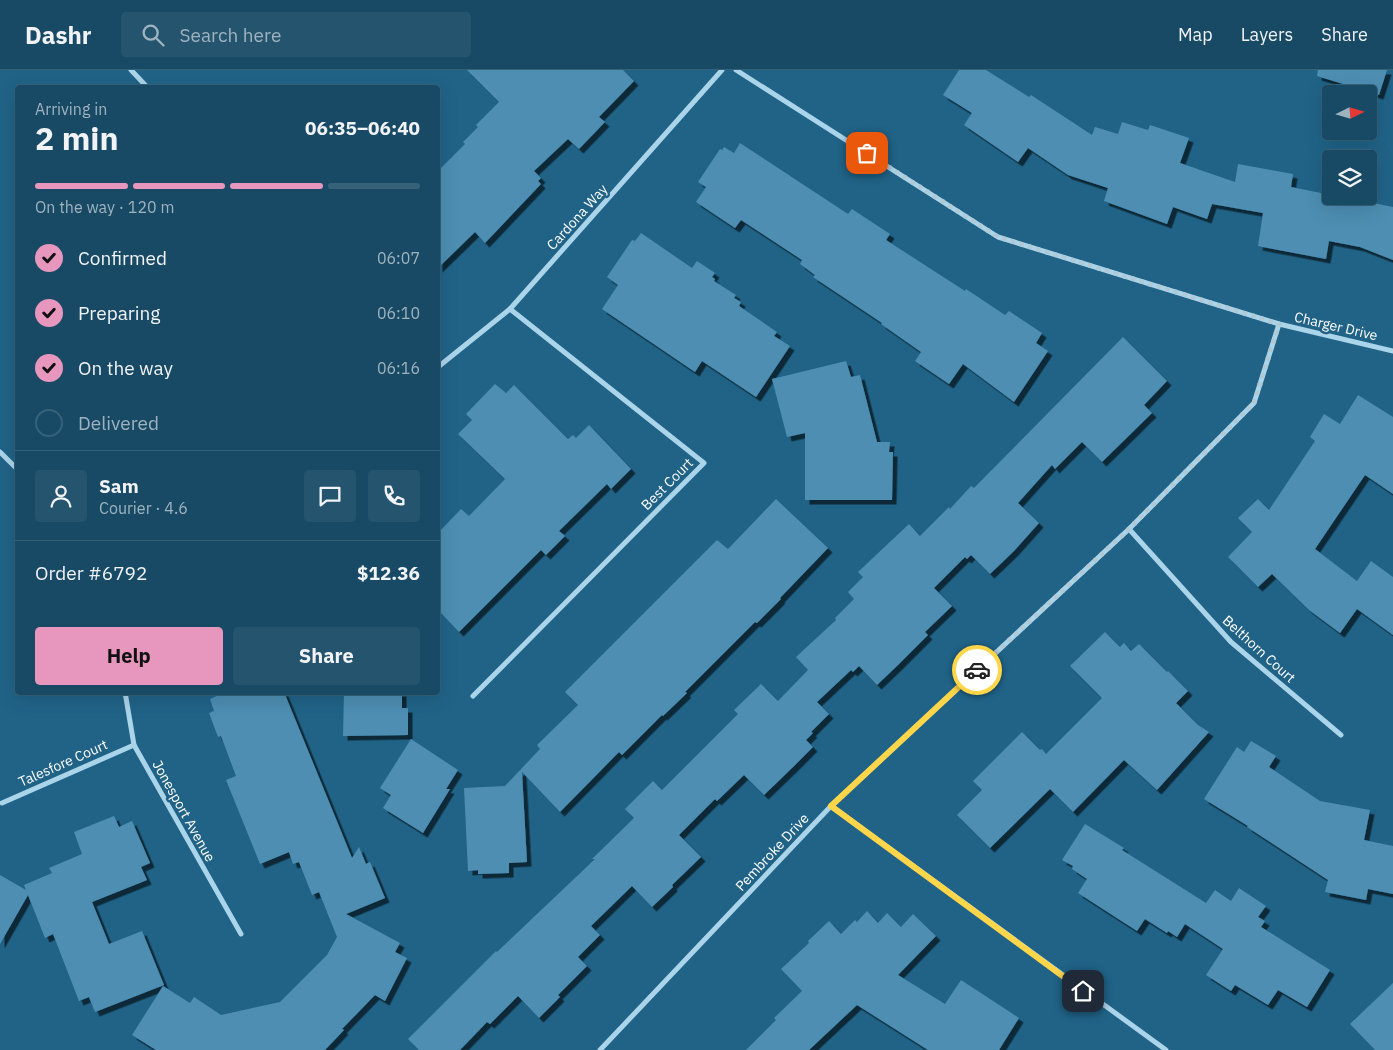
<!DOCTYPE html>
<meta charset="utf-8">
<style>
body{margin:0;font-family:"IBM Plex Sans",sans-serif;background:#25546e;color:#f1f3f6;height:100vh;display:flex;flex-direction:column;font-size:19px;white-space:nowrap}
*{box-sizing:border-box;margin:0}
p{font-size:16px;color:#9fb3bf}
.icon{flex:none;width:28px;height:28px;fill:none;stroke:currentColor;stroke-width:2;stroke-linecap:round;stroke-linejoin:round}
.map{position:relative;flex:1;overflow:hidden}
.side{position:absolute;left:15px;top:15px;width:425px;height:610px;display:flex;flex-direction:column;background:#184a65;border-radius:5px;box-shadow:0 5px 20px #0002,0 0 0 1px #366279}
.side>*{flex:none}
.needle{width:32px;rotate:85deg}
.buttons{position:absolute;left:1322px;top:15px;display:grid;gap:10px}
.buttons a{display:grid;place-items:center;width:55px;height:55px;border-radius:5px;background:#184a65;box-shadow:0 5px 20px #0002,0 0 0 1px #366279;font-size:25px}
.pin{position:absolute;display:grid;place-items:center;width:42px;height:42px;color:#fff;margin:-21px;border-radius:10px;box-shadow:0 2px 8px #0006}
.courier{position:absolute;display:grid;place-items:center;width:50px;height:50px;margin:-25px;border:4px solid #ffd54a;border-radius:50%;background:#fff;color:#222;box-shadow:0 1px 6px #0007}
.headline em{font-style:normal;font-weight:800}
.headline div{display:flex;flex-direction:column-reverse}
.headline{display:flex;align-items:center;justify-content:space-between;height:85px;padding:0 20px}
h1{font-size:32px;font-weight:800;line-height:38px}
.bar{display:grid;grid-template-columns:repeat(4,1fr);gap:8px 5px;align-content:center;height:60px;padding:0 20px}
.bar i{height:6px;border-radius:4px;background:#366279}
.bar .active{background:#e797bd}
.bar p{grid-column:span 4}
.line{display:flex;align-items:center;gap:12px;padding:0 20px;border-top:1px solid #366279}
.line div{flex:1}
.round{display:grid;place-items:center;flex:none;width:52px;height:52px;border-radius:5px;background:#25546e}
ol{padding:0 20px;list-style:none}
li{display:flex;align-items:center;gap:15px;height:55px}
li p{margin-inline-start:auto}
li .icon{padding:5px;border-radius:50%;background:#e797bd;color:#111;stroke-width:4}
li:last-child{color:#9fb3bf}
li i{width:28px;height:28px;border:2px solid #366279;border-radius:50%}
.button{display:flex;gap:10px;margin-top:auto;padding:10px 20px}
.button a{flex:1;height:58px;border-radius:5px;background:#e797bd;color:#111;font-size:20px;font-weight:800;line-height:58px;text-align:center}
.button a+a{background:#25546e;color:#f1f3f6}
header{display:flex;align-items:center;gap:30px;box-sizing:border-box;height:70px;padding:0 25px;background:#184a65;border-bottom:1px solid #366279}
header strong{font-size:24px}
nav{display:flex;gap:28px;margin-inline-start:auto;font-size:18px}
.search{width:350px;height:45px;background:#25546e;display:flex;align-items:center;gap:12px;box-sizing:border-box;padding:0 18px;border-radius:5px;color:#9fb3bf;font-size:19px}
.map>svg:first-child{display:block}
.building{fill:#4d8eb2;filter:url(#shadow)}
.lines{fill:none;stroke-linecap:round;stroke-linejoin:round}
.minor{stroke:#aad4ea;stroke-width:5}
.done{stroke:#b1c8d5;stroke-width:5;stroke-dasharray:0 9}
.route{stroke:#ffd54a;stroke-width:6}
.labels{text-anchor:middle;stroke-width:5;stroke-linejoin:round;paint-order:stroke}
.street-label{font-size:14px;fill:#fff;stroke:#206387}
</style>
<header>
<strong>Dashr</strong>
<div class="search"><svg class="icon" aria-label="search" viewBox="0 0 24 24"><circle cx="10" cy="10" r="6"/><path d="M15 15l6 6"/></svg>Search here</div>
<nav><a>Map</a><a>Layers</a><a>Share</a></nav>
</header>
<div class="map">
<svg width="1393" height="980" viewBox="0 0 1393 980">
<defs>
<filter id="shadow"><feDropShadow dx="4.5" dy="4.5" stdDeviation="0" flood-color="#0009"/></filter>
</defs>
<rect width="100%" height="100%" fill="#206387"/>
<g class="building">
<path d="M467,0H623L634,11L599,47L605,52L579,79L568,69L534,101L541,108L538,111L541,114L485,173L475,162L438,198V101L465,74L463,72L478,57L476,55L499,32Z"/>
<path d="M959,0H986L1029,27L1031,25L1092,65L1095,57L1118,64L1122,52L1148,60L1150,55L1189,68L1180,93L1235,112L1238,94L1293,104L1291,117L1331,125V126H1339L1393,137V190L1360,177L1329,171L1326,189L1258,176L1263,143L1212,134L1207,149L1173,137L1167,154L1104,131L1108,118L1068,105L1028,78L1018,92L964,55L972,43L943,25Z"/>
<path d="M1318,0H1387L1379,25L1317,6Z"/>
<path d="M740,73L848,144L852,139L890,164L886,170L965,221L966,219L1005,245L1009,241L1042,263L1036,273L1048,281L1014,332L963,294L949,314L915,291L921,282L881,254L882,253L813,207L815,205L800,194L802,190L741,150L735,158L696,132L706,117L698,112L720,79L722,80L724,77L734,83Z"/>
<path d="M641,163L692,198L697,191L715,203L712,207L715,209L714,211L736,225L734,228L741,232L739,236L777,262L774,266L790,276L756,327L702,291L695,302L602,239L618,215L607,207L632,170L635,171Z"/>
<path d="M1123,267L1167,311L1144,335L1152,343L1102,392L1082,372L1055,399L1052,395L1018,433L1039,453L1014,481L990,504L971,485L967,489L965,487L934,518L952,536L925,562L928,565L898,595L877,615L859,596L853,602L851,600L817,632L829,644L811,662L813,663L806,670L813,677L792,698L764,725L744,705L717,731L715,729L679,765L701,787L672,815L673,817L652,837L632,816L591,856L600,865L578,887L587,896L558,925L560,927L539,948L518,926L490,954L487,952L460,980H419L408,969L496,881L497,882L595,789H592L634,748L625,739L653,711L662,720L738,644L734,640L761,614L778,631L808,600L796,587L836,550L835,548L854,529L848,522L863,507L858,502L909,454L920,466L949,437L950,439L971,416L974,418Z"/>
<path d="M846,291L851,307L860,305L877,372H890L889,382H893L892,430H805V363L787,367L772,309Z"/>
<path d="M495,314L506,323L514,315L568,369L573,365L576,368L589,355L631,399L611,419L607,414L559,461L565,466L546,485L541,480L459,562L438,540V463L461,439L469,446L505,409L458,364L472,350L466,344Z"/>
<path d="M1358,325L1393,347V424L1365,405L1315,479L1357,511L1371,491L1393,507V565L1357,539L1340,563L1309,540L1272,504L1258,517L1228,487L1252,462L1238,448L1258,429L1269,440L1315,371L1310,367L1324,344L1340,354Z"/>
<path d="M776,429L828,478L780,528L781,529L757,553L755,552L685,622L687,623L663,646L662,645L622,685L619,682L560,742L522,702L527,792L509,793V803L478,804V800L468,801L464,718L505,716L540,679L537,675L578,635L565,622L717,470L728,479Z"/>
<path d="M1105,562L1120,577L1124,573L1131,581L1139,574L1167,602L1168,601L1188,621L1176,633L1198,655L1209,662L1157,720L1124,690L1073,742L1050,719L990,778L957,745L982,720L973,711L1022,662L1040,680L1042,679L1046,684L1102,628L1070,596Z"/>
<path d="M226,622H284L352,788L359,777L366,794L370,792L385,828L346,844L400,873L395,882L407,888L385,931L375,925L342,959L344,960L325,980H156L132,965L163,916L190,933L194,927L221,945L280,932L327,885L337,867L319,822L312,825L299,792L293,794L289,782L260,794L226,710L236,706L221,666L218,667L209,643L214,641L210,629Z"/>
<path d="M344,622H402V638H408V665L343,666Z"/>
<path d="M411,669L458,700L446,719H450L423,763L383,738L391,725L380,718Z"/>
<path d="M1251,671L1276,686L1269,697L1320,731L1370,740L1364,770L1393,776V824L1368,819L1366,830L1325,822L1328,810L1247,757L1248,756L1204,729L1237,677L1244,682Z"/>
<path d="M114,746L119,757L132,751L150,793L141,797L147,810L92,832L109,874L142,861L164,915L95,942L89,927L79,931L53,864L45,868L28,825L0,874V805L26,820L24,815L52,803L49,798L82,784L74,762Z"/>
<path d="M1085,754L1124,778L1122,780L1206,833L1215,820L1231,831L1239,818L1266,836L1258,847L1265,851L1261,857L1330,900L1307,937L1278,920L1268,935L1235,915L1231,921L1206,905L1223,879L1185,854L1177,867L1168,861L1167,863L1145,849L1137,861L1078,823L1087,809L1072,799L1073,796L1062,790Z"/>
<path d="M867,841L878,853L887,843L901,857L913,844L936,866L898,905L945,934L961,910L1019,948L999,980H928L857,935L809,980H746L776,950L774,948L802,921L781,899L809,873L808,871L829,851L841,864L855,850L857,852Z"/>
<path d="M1393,913V980H1375L1350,954Z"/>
</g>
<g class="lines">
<g class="minor">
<path d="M131,0L148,18"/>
<path d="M736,0L998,167L1279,254L1393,281"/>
<path d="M438,297L510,239L722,0"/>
<path d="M0,382L18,400"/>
<path d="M1129,459L1231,572L1341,665"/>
<path d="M125,622L134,675L241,864"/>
<path d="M473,626L704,393L510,239"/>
<path d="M2,733L134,675"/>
<path d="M831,736L1166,980"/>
<path d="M600,980L831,736L1129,459L1254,333L1279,254"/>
</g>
</g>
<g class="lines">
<path class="done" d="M867,83L998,167L1279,254L1254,333L1129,459L977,600"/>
<path class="route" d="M977,600L831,736L1083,921"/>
</g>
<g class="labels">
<g class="street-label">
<text transform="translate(577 147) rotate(-48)" y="5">Cardona Way</text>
<text transform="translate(1336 256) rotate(13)" y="5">Charger Drive</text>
<text transform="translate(667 414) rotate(-45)" y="5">Best Court</text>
<text transform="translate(1259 579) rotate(42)" y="5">Belthorn Court</text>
<text transform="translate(63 693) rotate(-24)" y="5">Talesfore Court</text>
<text transform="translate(184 741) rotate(61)" y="5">Jonesport Avenue</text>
<text transform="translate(772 782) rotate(-47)" y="5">Pembroke Drive</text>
</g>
</g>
</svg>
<div class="buttons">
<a><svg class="needle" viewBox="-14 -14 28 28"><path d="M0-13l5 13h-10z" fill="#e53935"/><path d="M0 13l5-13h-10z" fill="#9fb3bf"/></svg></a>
<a><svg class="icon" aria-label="layers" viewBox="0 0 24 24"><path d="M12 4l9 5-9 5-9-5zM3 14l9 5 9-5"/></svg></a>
</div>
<div class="pin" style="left:867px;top:83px;background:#ea580c"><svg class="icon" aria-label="bag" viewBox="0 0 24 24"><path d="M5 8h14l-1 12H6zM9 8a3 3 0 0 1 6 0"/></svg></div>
<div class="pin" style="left:1083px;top:921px;background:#1f2937"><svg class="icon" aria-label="home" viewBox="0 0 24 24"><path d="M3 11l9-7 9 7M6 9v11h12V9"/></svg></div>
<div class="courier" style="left:977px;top:600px"><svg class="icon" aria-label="car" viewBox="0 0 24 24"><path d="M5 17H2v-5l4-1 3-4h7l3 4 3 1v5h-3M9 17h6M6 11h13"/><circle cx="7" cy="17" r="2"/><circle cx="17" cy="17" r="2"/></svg></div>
<section class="side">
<div class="headline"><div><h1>2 min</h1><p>Arriving in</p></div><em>06:35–06:40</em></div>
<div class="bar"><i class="active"></i><i class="active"></i><i class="active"></i><i></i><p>On the way · 120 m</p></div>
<ol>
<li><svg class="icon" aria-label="check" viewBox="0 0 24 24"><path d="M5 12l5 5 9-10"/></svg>Confirmed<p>06:07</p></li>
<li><svg class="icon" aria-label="check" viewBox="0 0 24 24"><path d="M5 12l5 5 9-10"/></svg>Preparing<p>06:10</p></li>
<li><svg class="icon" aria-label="check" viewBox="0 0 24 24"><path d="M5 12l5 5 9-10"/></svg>On the way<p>06:16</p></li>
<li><i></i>Delivered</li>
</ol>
<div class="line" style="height:90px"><a class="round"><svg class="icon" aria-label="person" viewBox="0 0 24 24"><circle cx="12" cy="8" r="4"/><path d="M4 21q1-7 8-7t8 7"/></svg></a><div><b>Sam</b><p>Courier · 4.6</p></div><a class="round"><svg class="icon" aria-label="chat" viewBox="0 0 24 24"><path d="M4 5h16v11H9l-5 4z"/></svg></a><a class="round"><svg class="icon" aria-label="phone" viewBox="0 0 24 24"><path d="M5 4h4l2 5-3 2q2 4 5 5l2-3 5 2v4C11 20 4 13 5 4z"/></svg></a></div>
<div class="line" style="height:65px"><div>Order #6792</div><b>$12.36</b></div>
<div class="button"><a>Help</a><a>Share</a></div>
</section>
</div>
